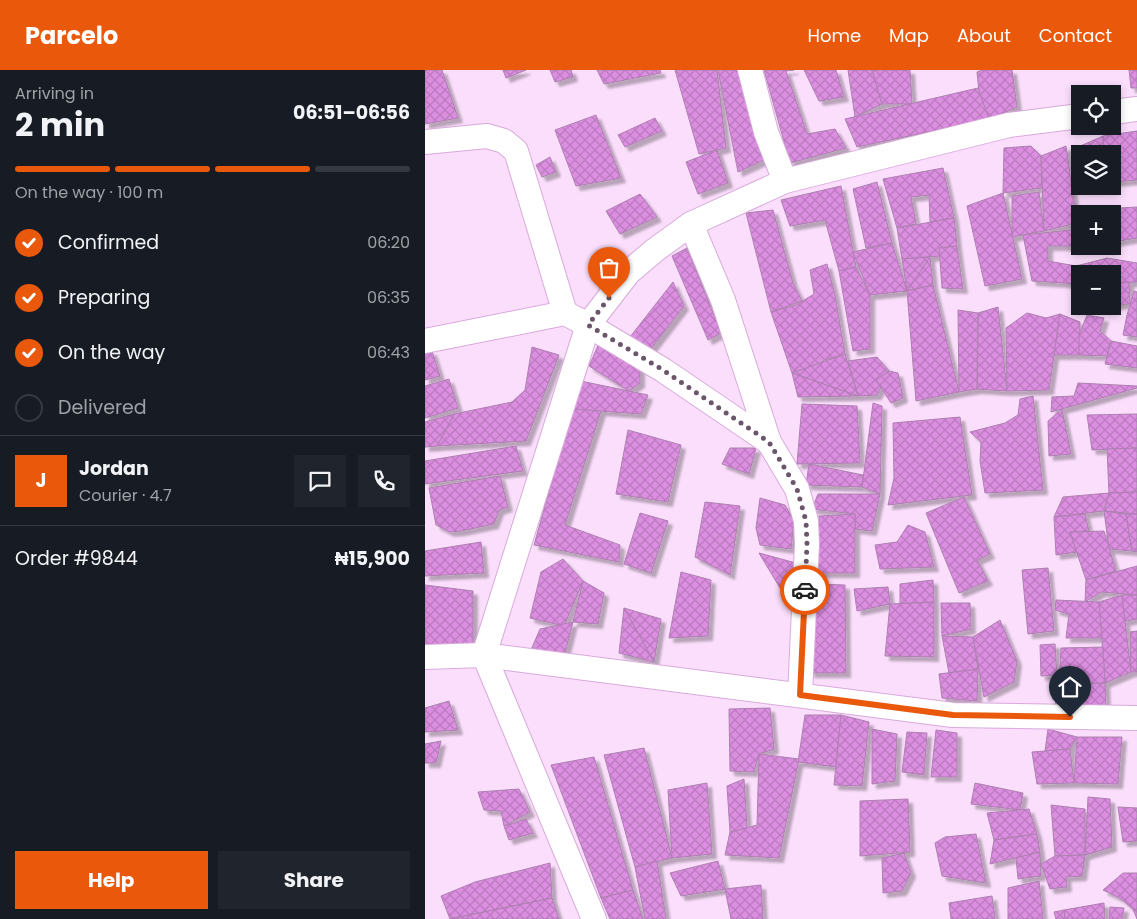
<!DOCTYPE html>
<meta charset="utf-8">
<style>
body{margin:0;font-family:Poppins,sans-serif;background:#20242c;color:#f1f3f6;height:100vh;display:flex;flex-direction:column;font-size:19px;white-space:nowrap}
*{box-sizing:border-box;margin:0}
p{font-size:16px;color:#9ea1a6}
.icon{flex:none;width:28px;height:28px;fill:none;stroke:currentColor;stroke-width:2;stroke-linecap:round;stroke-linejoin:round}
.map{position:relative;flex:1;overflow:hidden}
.panel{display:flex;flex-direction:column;background:#171b24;width:425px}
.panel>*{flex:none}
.fabs{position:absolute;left:646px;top:15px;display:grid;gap:10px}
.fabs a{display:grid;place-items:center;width:50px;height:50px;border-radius:0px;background:#171b24;box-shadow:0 2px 8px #0003;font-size:25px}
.pin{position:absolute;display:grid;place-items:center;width:42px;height:42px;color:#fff;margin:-51px -21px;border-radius:50% 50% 50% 0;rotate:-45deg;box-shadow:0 0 5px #0007}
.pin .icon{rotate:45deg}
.courier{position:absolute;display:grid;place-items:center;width:50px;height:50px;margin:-25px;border:4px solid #ea580c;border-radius:50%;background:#fff;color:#222;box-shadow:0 1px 6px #0007}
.head em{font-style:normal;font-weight:700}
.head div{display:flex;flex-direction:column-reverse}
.head{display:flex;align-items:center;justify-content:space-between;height:85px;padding:0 15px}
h1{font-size:32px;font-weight:700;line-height:38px}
.bar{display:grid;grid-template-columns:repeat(4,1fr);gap:8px 5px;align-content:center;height:60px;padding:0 15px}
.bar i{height:6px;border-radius:4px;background:#363941}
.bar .selected{background:#ea580c}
.bar p{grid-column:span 4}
.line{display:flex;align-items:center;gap:12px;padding:0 15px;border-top:1px solid #363941}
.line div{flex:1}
.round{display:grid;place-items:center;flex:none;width:52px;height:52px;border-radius:0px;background:#20242c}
ol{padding:0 15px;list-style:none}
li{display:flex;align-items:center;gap:15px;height:55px}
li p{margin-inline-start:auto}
li .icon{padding:5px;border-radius:50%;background:#ea580c;color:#fff;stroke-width:4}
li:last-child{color:#9ea1a6}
li i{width:28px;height:28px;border:2px solid #363941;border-radius:50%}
.cta{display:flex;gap:10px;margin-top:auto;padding:10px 15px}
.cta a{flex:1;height:58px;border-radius:0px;background:#ea580c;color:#fff;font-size:20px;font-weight:700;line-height:58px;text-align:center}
.cta a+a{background:#20242c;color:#f1f3f6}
header{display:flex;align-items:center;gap:30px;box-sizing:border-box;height:70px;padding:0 25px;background:#ea580c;color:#fff}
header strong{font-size:24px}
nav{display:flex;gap:28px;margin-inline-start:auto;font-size:18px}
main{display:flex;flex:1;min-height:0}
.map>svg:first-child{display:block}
.building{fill:url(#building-cross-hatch);stroke:#ac80af;filter:url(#shadow)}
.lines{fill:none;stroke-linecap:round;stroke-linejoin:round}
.minor-casing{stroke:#d8aadb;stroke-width:26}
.minor{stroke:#fff;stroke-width:24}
.done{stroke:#6a556b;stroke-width:5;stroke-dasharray:0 9}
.route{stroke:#ea580c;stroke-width:6}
</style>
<header>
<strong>Parcelo</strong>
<nav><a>Home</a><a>Map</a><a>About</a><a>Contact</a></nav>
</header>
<main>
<section class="panel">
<div class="head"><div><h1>2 min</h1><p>Arriving in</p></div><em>06:51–06:56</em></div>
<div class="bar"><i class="selected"></i><i class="selected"></i><i class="selected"></i><i></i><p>On the way · 100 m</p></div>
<ol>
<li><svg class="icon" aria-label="check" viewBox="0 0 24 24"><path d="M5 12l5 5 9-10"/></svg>Confirmed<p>06:20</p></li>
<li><svg class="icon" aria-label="check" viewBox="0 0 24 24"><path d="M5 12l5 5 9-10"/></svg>Preparing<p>06:35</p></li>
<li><svg class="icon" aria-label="check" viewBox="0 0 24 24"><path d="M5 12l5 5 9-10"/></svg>On the way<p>06:43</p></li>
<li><i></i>Delivered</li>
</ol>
<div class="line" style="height:90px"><b class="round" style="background:#ea580c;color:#fff">J</b><div><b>Jordan</b><p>Courier · 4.7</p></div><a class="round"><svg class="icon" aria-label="chat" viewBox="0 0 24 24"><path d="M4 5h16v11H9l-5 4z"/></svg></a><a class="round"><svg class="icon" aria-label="phone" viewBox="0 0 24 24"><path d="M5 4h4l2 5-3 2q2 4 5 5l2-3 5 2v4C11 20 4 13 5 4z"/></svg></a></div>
<div class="line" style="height:65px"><div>Order #9844</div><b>₦15,900</b></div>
<div class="cta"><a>Help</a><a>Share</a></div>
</section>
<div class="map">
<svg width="712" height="849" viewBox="0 0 712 849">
<defs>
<pattern id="building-cross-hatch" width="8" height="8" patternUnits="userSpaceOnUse" patternTransform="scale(1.25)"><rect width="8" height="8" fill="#dc8fe1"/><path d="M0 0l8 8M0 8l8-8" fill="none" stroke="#bc7ac1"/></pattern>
<filter id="shadow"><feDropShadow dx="4.5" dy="4.5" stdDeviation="1" flood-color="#0004"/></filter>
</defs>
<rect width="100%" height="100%" fill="#fbdefc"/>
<g class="building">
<path d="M0,0H17L33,48L0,54Z"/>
<path d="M78,0H101L81,8Z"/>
<path d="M125,0H146L148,7L130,12Z"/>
<path d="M172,0H235L236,3L179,14Z"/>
<path d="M250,0H292L301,78L274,84Z"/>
<path d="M293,0H316L339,90L313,102Z"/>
<path d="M339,0H369L361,1L382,64L410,59L421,78L365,93Z"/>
<path d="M379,0H411L419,27L394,31Z"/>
<path d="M423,0H447L457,34L430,47Z"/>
<path d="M447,0H485L487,34H457Z"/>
<path d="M557,0H587L592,37L564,49L555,32L552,2Z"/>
<path d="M704,0H712V18H706Z"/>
<path d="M553,18L564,49L432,77L420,49Z"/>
<path d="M171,45L196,108L151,116L130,60Z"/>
<path d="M230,48L237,61L200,77L193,65Z"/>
<path d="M712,61V110L688,112V84H679L678,66Z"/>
<path d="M678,66L679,84H655V103L653,77Z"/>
<path d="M606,76L616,86L617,118L578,123L579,78Z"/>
<path d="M641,76L652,153L619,161L616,86Z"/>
<path d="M292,80L303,113L273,124L261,92Z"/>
<path d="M125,87L131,102L117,107L111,95Z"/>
<path d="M518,98L529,148L505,152L504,125L486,127L491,154L472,158L458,109Z"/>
<path d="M452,112L467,173L441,178L428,119Z"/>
<path d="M416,116L431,197L414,201L400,150L365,156L356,130Z"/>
<path d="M614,122L619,161L587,167V126Z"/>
<path d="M578,123L597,209L560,216L542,136Z"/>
<path d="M215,124L232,147L195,164L181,141Z"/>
<path d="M712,137V168L688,172V144H658V140Z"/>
<path d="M348,140L368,213L377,231L346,242L321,143Z"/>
<path d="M529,148L532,176L515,186L477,189L472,158Z"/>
<path d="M655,159V169L652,176H623V191L651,196L654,214L607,211L598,165Z"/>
<path d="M467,173L482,221L445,225L428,182Z"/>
<path d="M532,176L538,219L517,218L514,178Z"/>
<path d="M262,178L296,263L283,270L247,186Z"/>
<path d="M505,187L508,215L482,221Z"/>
<path d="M505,187L482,221L477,189Z"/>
<path d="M682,188L712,193V212L688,213V204H655L654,214L651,196Z"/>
<path d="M402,194L410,225L420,284L399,290L395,298L367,303L346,242L371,235L389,224L385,200Z"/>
<path d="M431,197L445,225V279L428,281L414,201Z"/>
<path d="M248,212L259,236L225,280L205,267Z"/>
<path d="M704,212L705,234L688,235V213Z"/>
<path d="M508,215L534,322L491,331L482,221Z"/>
<path d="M709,221L712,222V267L698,265L702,245Z"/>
<path d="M573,237L582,321L552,319L553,243Z"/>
<path d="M533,240L553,243L552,319L534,322Z"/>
<path d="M602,243L621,248L635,244L624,320L582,321L581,258Z"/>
<path d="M635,244L655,252L654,285H629Z"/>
<path d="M662,245L679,248L675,261L686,271L682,286L654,285V265Z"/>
<path d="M175,271L215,297V313L204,321L164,296Z"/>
<path d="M686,271L712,276V298L680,294Z"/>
<path d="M107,277L134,285L101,371L12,376L29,344L87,332L100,320Z"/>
<path d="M7,281L15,306L0,310V282Z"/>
<path d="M420,284L433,326L367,303Z"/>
<path d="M452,287L464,301L452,325L433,326L423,291Z"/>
<path d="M464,301L473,303L478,328L466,333L451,310Z"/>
<path d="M367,303L433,326L373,327Z"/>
<path d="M24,309L33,338L0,348V316Z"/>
<path d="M146,309L223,325L216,344L147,339Z"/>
<path d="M653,313L712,316V318L626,342L627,327L649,326Z"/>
<path d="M608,326L618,420L560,423L555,391L556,372L545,362L580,353L593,345L595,329Z"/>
<path d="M448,333L457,336L455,424L437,417Z"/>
<path d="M377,334L432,336L435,393L372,394Z"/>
<path d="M147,339L176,341L140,455L195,475L194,492L109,475Z"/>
<path d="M637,339L646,384L624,386L623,351Z"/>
<path d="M29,344L12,376L0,377V352Z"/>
<path d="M712,344V378L667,380L662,345Z"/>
<path d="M535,347L547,425L463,435L469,408L468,353Z"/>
<path d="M203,360L256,375L243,432L191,424Z"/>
<path d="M91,376L98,401L0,414V391Z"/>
<path d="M305,378H331L324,404L297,394Z"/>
<path d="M712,378V422L684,423L682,379Z"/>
<path d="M384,394L438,405L437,417L381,415Z"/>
<path d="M75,406L83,437L74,440L69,454L36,461L25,462L11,455L4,418Z"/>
<path d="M712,422V444L679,441L684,423Z"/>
<path d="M684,423L679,441L629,447L638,427Z"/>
<path d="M393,424H455L447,461L430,459V444L387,439Z"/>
<path d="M539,427L565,484L552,490L563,511L534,523L501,443Z"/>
<path d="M335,428L360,435L369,451L366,479L335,475L331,458Z"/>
<path d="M280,432L315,436L305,505L270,487Z"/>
<path d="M679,441L701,444L707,481L684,479Z"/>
<path d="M215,443L243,451L226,503L199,494Z"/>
<path d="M430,444V503H392L394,446Z"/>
<path d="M660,444L664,461L645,462L652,482L631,485L629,447Z"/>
<path d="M701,444H712V482L707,481Z"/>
<path d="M483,455L500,462L509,497L455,499L450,475L472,472Z"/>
<path d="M679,461L691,501L661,510L645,462Z"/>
<path d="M56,472L59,503L0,506V481Z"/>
<path d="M334,483L371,493L367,538Z"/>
<path d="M138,489L158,511L139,556L105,548L116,502Z"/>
<path d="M712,496V525L676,522L660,532L661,510Z"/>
<path d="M623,498L629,561L603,564L597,500Z"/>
<path d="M256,502L286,510L283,566L244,568Z"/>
<path d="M508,510L509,532L475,534V514Z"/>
<path d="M158,511L179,523L173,554L148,552Z"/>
<path d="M389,514L420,515L421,603H385Z"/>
<path d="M0,515L48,521V576L0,575Z"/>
<path d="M463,517L465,534L432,541L429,519Z"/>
<path d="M697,525L706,602L680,613L674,532Z"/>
<path d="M697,525H712V549L700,551Z"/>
<path d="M631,530L674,532L677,568H641L644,544L630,540Z"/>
<path d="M509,532V587L460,586L465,534Z"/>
<path d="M516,533H545L546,559L517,566Z"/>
<path d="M199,538L236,549L229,592Z"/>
<path d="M199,538L229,592L194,583Z"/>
<path d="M575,550L592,591L589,612L559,627L548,567Z"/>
<path d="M148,552L140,583L106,580L115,559Z"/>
<path d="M712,561V602H706L705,562Z"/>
<path d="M517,566L548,567L553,599L524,603Z"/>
<path d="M630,574L632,605L616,606L615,575Z"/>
<path d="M678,577L680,613L634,615L636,578Z"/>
<path d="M553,599L552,631L517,628L514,604Z"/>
<path d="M680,613L681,638L628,647L634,615Z"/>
<path d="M24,631L33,660L0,662V638Z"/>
<path d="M345,638L349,679L334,684L329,702L305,701L304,639Z"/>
<path d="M380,645H416L411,697L373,692Z"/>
<path d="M416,645L444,652L437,716L409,715Z"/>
<path d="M447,659L472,664L470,711L447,714Z"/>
<path d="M623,659L652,667L645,679L620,681Z"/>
<path d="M511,660L532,663V707H506Z"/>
<path d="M482,662L502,663L499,705L477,702Z"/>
<path d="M652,667H697L693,714L649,713Z"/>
<path d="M16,671L11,693H0V674Z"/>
<path d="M219,678L247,788L210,797L179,685Z"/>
<path d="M645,679L649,713L612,714L607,682Z"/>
<path d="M334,684L374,689L354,788L300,785L305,762L332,755Z"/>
<path d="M169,687L208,820L176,828L126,695Z"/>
<path d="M319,709L322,758L305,762L302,716Z"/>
<path d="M282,713L287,784L247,788L243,720Z"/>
<path d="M550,713L598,723L595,740L546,734Z"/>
<path d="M94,719L105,742L79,756L76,741L59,740L53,722Z"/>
<path d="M663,727L685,729L687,777L660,785Z"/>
<path d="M483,729L485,782L435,786V731Z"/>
<path d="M626,735L660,739V785L630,786Z"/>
<path d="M693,737L712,738V771L698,772Z"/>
<path d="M604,739L612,764L569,770L562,743Z"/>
<path d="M101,749L108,763L84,770L79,756Z"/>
<path d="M551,764L561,813L517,806L510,773L520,767Z"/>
<path d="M612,764L615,782L565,794L569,770Z"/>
<path d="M615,782L616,806L593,809L591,788Z"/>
<path d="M479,783L486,803L477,821L458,823L457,788Z"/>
<path d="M660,785L657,806L641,807L642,817L625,819L616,794L630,786Z"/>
<path d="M232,791L241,849H220L210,797Z"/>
<path d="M293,791L300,819L256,826L245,803Z"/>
<path d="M125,793L127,828L25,849L16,826L50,812Z"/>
<path d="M698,803H712V849L708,839L695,828L678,820Z"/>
<path d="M614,811L618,849H583V818Z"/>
<path d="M336,815L338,849H306L300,819Z"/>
<path d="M208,820L218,849H185L176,828Z"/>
<path d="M567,826L570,849H526L524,833Z"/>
<path d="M127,828L134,849H24H25Z"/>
<path d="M679,833L680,849H640L639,840Z"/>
<path d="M685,837L699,838L697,849H684Z"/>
<path d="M639,840L640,849H631L629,842Z"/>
</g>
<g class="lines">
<g class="minor-casing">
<g id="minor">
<path d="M325,0L341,62L360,111"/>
<path d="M688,42L712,39"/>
<path d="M0,72L62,66L79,71L91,81L140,243"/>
<path d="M266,154L298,230L344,372L372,419L381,451L382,474L375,625"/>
<path d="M0,271L140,243L163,255L238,300L344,372"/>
<path d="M0,587L59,585L528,645L712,648"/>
<path d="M169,849L59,585L163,255L204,202L230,180L266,154L360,111L584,55L655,46"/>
</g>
</g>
<use href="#minor" class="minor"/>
</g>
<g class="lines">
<path class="done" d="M184,228L163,255L238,300L344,372L372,419L381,451L382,474L380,520"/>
<path class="route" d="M380,520L375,625L528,645L645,647"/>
</g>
</svg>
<div class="fabs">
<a><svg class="icon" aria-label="locate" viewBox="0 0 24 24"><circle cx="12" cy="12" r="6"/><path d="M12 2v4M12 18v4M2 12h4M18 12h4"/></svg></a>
<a><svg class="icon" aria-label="layers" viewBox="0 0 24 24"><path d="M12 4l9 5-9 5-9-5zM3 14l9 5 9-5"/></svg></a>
<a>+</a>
<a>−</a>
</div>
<div class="pin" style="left:184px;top:228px;background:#ea580c"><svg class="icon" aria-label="bag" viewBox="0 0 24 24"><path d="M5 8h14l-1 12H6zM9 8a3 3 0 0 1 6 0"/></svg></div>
<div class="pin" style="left:645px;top:647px;background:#1f2937"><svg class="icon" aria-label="home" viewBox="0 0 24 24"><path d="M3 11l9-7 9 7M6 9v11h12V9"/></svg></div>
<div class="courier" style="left:380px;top:520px"><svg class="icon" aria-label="car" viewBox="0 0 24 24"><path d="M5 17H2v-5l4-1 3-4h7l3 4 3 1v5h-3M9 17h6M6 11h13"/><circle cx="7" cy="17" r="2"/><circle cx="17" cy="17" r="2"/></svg></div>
</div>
</main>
